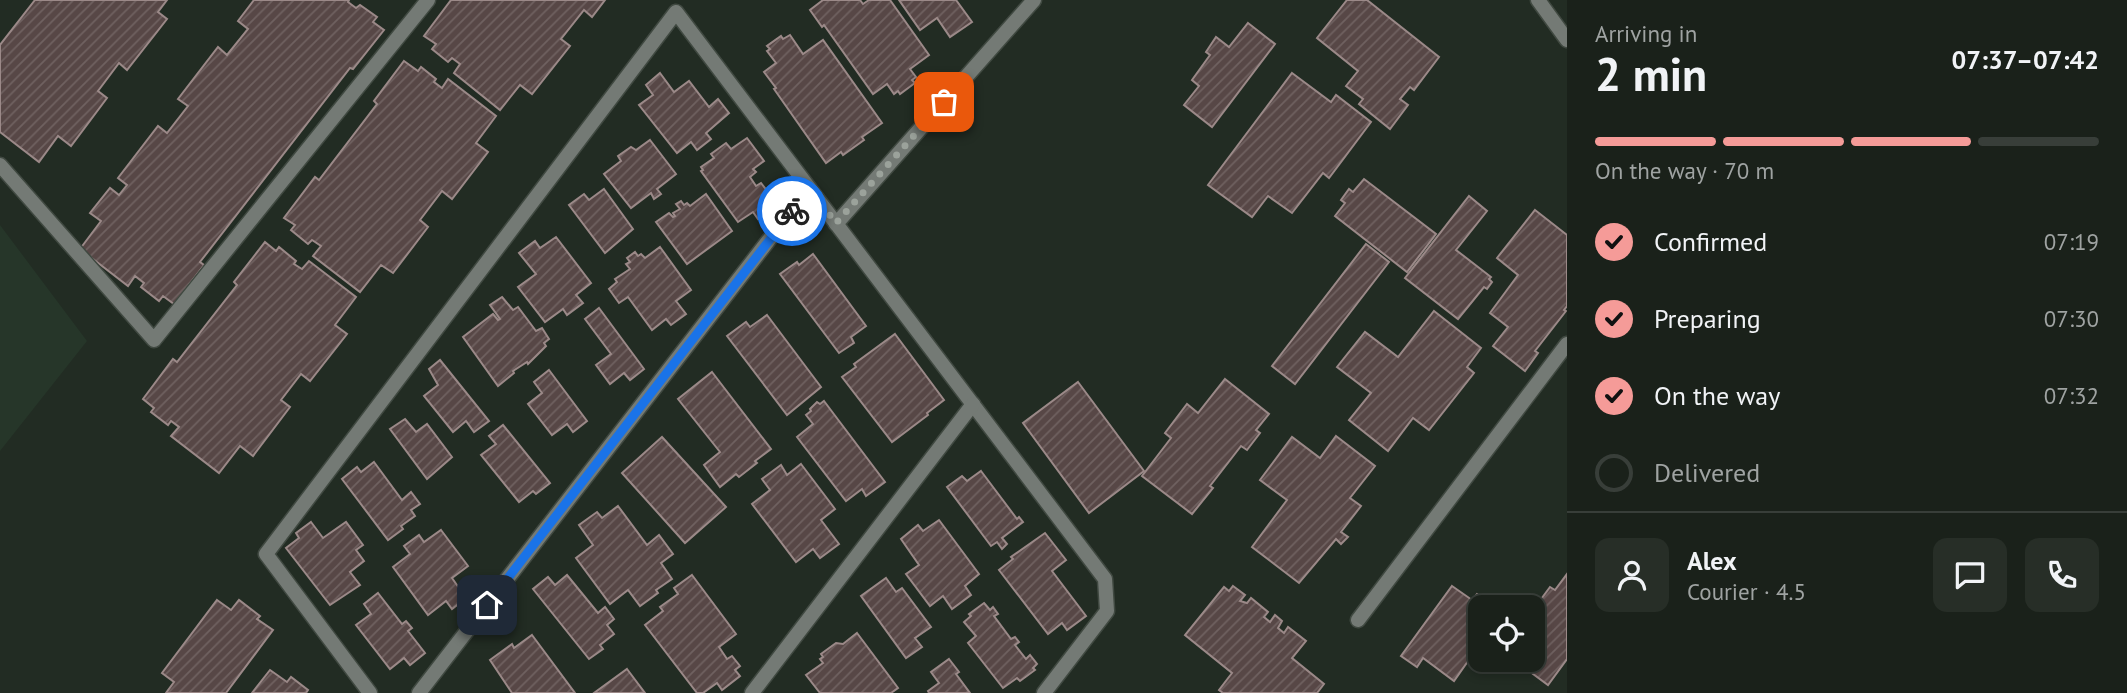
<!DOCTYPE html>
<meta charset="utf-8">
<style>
body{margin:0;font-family:"PT Sans",sans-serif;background:#272e27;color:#f1f3f6;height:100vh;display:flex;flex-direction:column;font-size:26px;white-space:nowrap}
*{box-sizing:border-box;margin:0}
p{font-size:23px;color:#9fa3a2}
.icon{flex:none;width:38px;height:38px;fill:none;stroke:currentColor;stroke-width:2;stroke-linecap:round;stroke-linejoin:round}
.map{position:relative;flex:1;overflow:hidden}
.details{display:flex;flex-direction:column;background:#1a211a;width:560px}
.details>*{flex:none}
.controls{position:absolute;left:1468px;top:595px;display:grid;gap:14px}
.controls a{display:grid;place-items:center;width:77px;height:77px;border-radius:14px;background:#1a211a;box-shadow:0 4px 10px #0003,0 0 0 2px #383e39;font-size:35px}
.pin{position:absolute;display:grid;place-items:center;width:60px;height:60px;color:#fff;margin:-30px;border-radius:14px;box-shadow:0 4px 10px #0006}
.courier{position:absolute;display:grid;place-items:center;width:70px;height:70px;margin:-35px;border:5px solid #1a73e8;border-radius:50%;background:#fff;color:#222;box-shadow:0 2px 9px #0007}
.head em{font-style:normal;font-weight:700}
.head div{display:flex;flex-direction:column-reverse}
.head{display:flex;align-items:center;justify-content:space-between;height:119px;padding:0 28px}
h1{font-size:46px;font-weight:700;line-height:52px}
.bar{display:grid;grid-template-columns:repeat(4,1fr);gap:10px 7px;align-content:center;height:84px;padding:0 28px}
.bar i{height:9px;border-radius:5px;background:#383e39}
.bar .selected{background:#f59b98}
.bar p{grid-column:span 4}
.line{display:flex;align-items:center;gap:18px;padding:0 28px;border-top:2px solid #383e39}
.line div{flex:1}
.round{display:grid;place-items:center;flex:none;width:74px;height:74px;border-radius:14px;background:#272e27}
ol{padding:0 28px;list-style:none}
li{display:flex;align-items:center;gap:21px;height:77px}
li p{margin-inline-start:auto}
li .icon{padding:7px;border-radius:50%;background:#f59b98;color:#111;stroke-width:4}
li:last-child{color:#9fa3a2}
li i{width:38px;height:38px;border:4px solid #383e39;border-radius:50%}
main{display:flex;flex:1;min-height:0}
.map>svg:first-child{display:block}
.built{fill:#263629}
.building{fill:url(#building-hatch);stroke:#9b8988;stroke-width:2}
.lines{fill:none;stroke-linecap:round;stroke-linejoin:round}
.service-casing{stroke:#404941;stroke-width:17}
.minor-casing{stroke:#404941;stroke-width:17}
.service{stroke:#747a75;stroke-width:14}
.minor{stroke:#747a75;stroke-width:14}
.done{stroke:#9ba29b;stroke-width:7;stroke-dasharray:0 12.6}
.route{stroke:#1a73e8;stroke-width:9}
</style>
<main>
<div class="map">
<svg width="1567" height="693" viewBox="0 0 1567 693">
<defs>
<pattern id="building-hatch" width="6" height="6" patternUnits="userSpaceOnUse" patternTransform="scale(1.75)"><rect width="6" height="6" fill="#574746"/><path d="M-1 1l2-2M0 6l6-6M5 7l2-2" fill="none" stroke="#6f6160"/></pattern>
</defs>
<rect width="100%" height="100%" fill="#222c23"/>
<path class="built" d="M0,225L87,341L0,451Z"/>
<g class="building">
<path d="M35,0H167L158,12L167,19L127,70L119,63L98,91L107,98L71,146L58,136L39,162L0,132V45Z"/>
<path d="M254,0H349L348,2L356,8L360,5L377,17L373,22L384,30L353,69L350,68L200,262L204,265L174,304L163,296L159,301L141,287L144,283L135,276L128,286L80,249L101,221L90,213L110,188L119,195L127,185L118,178L158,126L167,133L188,106L178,99L218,47L227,55L248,29L238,21Z"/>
<path d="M451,0H605L592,17L584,10L561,39L570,46L532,94L520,85L500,110L454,73L460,64L452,58L448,62L432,49L436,44L424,36Z"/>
<path d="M823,0H860L863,4L869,0H890L929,55L910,69L916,77L912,80L915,83L900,94L898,91L894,94L887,84L873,94L824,25L822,27L810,10Z"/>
<path d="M899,0H956L972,22L950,37L937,18L920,30Z"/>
<path d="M1347,0H1367L1439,57L1414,90L1410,87L1400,99L1408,105L1390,129L1359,104L1363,99L1346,86L1358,71L1317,38Z"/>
<path d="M1248,23L1275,44L1212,127L1184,105L1199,86L1192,80L1210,55L1206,52L1216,37L1229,47Z"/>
<path d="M790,35L803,54L823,40L882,123L862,137L864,140L843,155L841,152L826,163L774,89L776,88L764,72L776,63L767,51L770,49L767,46L781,36L783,39Z"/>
<path d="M404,61L418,71L421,67L436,79L434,82L442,88L448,79L496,116L476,143L488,152L452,199L442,191L420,220L428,227L393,273L381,265L360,292L313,256L321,246L312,240L308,244L291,230L295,225L284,218L315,177L319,180L377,104L374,101Z"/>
<path d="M660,73L674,92L689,81L709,107L718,99L729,113L706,133L711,139L697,150L691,142L677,153L639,105L653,95L646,85Z"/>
<path d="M1292,73L1331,102L1336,95L1371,122L1329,178L1323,173L1292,213L1268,196L1252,217L1208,185Z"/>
<path d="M747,138L764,161L753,169L756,172L750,177L756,186L761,183L772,197L768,201L773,208L758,219L753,212L738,222L701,171L703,170L701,167L714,158L711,154L726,143L731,149Z"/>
<path d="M650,140L676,174L657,189L661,194L654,199L651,193L631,208L604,174L621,161L618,156L631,147L636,150Z"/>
<path d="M1364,179L1436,234L1407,272L1335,216L1345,203L1341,200L1349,189L1353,192Z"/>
<path d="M604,189L633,229L605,253L569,205L584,194L589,200Z"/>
<path d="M706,194L732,231L687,264L656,222L669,213L673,217L675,216L673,213L680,209L676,204L681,201L684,205L687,203L690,206Z"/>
<path d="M1469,196L1487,211L1456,250L1491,277L1489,279L1492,282L1487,289L1484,287L1458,319L1405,278Z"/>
<path d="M1535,210L1567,235V306L1564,310L1566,311L1535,351L1538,353L1525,371L1493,346L1508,327L1490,313L1518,275L1497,258Z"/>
<path d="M556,237L591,283L576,295L583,303L567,315L563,309L545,322L518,287L536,274L519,253L535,241L540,248Z"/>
<path d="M265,242L276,251L279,247L296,261L294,264L302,269L309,261L356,297L335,325L347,334L310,381L301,374L281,400L290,407L253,456L240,446L219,473L171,436L179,427L171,421L168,425L151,412L154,408L143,399L173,359L177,362L237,285L234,282Z"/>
<path d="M1366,244L1389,262L1295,384L1272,366Z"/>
<path d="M660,247L691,290L676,301L686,314L671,325L666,319L652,330L628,297L619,303L609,289L617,282L615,279L630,269L626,264L630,262L627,258L635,252L638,256L641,254L645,258Z"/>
<path d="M813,254L866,326L851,337L854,343L839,353L780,274L797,262L799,265Z"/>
<path d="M502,297L513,310L518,307L536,331L542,328L549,339L544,343L546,346L528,364L527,362L513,371L514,373L498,386L463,337L493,314L498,320L500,319L490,305Z"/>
<path d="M599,308L644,369L630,380L624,373L610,384L596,365L611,354L585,319Z"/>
<path d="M1434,311L1481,348L1467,367L1474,373L1429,430L1413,418L1388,451L1349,420L1371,393L1337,367L1365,332L1398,357Z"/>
<path d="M767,315L821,387L787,415L727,336L746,322L750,327Z"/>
<path d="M895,334L944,400L927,413L928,415L892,442L842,377L856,367L854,364Z"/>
<path d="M440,360L489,421L474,432L466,421L453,432L424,396L438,385L429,369Z"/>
<path d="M549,370L587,421L573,432L567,424L552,435L528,404L542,393L534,382Z"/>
<path d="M712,372L771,449L755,461L757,463L739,477L736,474L720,487L704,465L720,452L678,399Z"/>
<path d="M1225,379L1269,414L1256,430L1260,433L1247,450L1241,446L1210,486L1213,488L1192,514L1142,476L1171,438L1165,433L1187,404L1198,413Z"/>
<path d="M1078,382L1144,471L1089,513L1023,423Z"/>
<path d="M824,401L885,482L866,496L862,489L846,501L797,437L813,424L806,415L811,411L810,409L817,402L820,404Z"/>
<path d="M405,419L416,432L427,424L452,457L427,479L390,429Z"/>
<path d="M503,425L550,483L536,494L533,491L519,502L481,455L496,444L489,436Z"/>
<path d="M1336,436L1375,466L1350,498L1361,506L1341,532L1348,537L1341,544L1336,539L1299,583L1252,547L1287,500L1260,480L1292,437L1320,458Z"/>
<path d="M662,437L726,507L685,543L622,473Z"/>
<path d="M374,462L402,500L411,492L420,504L411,510L415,516L401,526L403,529L388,540L342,479L357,467L361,472Z"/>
<path d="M801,464L835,509L821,520L839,544L820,558L813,549L796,562L752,504L770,490L762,479L781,465L787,475Z"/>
<path d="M981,471L1017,519L1019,517L1023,522L1002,538L1007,544L1002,549L997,542L991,546L947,487L962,476L967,481Z"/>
<path d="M618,506L647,545L659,535L673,554L661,563L672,579L656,590L658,593L640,606L628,590L610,604L576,558L593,545L579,525L597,512L602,518Z"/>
<path d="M939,520L979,574L965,586L971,595L952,609L943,596L930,606L906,574L919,565L901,539L918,525L923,531Z"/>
<path d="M311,522L323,538L346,522L363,545L356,550L364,561L350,572L360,585L330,605L286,548L299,538L296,533Z"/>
<path d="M441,530L468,566L452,578L466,598L452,609L446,601L428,615L393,567L410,554L404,546L419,535L424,542Z"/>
<path d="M1045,533L1066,560L1052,571L1086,616L1067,630L1062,623L1048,634L999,570L1013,559L1011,557Z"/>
<path d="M1567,574V659L1548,685L1514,660H1533V610L1550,587L1555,590Z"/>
<path d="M567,575L598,613L605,607L614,619L607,625L614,634L600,645L603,649L589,659L533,589L548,577L555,585Z"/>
<path d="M692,575L736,634L719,647L727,659L732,656L740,666L735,670L740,676L722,690L717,683L703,693H697L645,625L663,611L660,607L678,594L674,588Z"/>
<path d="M886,578L896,592L902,588L931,627L915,638L922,647L906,658L861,596Z"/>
<path d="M1233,586L1245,595L1240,601L1247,603L1251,598L1268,612L1264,617L1270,622L1275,615L1282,621L1278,628L1284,633L1288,627L1306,641L1292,658L1324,684L1317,693H1223L1219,690L1232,673L1185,635L1224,587L1229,591Z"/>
<path d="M1452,586L1472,600L1477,594L1484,599L1480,605L1483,607H1480V644L1454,681L1423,658L1417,667L1401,656Z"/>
<path d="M378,593L402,624L406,621L412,628L408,631L425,653L410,665L404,658L390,669L356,625L371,614L364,604Z"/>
<path d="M217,600L231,610L239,600L260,616L257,619L273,630L226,693H166L174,682L162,673Z"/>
<path d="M984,603L990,610L993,607L998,614L994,616L1011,639L1015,637L1019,642L1015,645L1026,659L1030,655L1037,664L1033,668L1035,670L1020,681L1017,678L1003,688L968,643L976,636L964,622L971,616L969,614Z"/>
<path d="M857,633L898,688L891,693H820L806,675L823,663L820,659L823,657L821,654L836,643L843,644Z"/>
<path d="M532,635L575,693H512L490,660L512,644L514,648Z"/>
<path d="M949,659L959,672L956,674L970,693H929L928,691L939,683L931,672Z"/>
<path d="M627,669L645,693H594Z"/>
<path d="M270,670L287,682L291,677L308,690L306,693H252Z"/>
</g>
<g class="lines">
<g class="service-casing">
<g id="service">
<path d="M0,165L154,340L428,0"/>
<path d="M836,224L1034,0"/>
<path d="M1358,620L1567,344"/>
<path d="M370,693L266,554L676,12L1105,579L1107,611L1044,693"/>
<path d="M419,693L809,188"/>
<path d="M752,693L973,404"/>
</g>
</g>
<g class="minor-casing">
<path id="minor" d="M1538,0L1567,40"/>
</g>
<use href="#service" class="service"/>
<use href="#minor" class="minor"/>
</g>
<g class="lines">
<path class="done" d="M792,211L809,188L836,223L944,102"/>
<path class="route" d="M487,605L792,211"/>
</g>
</svg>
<div class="controls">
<a><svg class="icon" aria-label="locate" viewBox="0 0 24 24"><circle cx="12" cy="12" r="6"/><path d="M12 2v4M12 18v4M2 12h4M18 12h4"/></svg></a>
</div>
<div class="pin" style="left:944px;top:102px;background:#ea580c"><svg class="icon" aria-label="bag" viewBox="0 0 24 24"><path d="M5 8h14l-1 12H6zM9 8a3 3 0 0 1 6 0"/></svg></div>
<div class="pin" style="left:487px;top:605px;background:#1f2937"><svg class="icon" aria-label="home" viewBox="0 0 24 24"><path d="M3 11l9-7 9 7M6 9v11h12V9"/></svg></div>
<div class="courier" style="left:792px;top:211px"><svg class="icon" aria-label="bike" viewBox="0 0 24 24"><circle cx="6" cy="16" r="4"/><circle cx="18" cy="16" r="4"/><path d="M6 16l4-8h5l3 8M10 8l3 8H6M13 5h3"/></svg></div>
</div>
<section class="details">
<div class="head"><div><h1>2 min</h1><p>Arriving in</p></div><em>07:37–07:42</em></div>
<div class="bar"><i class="selected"></i><i class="selected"></i><i class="selected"></i><i></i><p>On the way · 70 m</p></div>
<ol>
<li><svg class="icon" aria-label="check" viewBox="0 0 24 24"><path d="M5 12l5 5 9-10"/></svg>Confirmed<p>07:19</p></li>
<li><svg class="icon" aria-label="check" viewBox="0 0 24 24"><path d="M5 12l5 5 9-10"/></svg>Preparing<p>07:30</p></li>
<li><svg class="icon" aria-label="check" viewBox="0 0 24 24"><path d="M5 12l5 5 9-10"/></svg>On the way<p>07:32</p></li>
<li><i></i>Delivered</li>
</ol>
<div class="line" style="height:126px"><a class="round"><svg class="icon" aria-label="person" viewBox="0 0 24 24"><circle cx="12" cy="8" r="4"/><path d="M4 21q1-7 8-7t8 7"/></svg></a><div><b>Alex</b><p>Courier · 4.5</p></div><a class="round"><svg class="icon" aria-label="chat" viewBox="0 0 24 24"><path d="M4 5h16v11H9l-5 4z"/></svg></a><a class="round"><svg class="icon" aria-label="phone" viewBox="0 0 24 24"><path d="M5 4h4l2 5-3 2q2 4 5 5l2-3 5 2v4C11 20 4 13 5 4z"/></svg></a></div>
</section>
</main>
